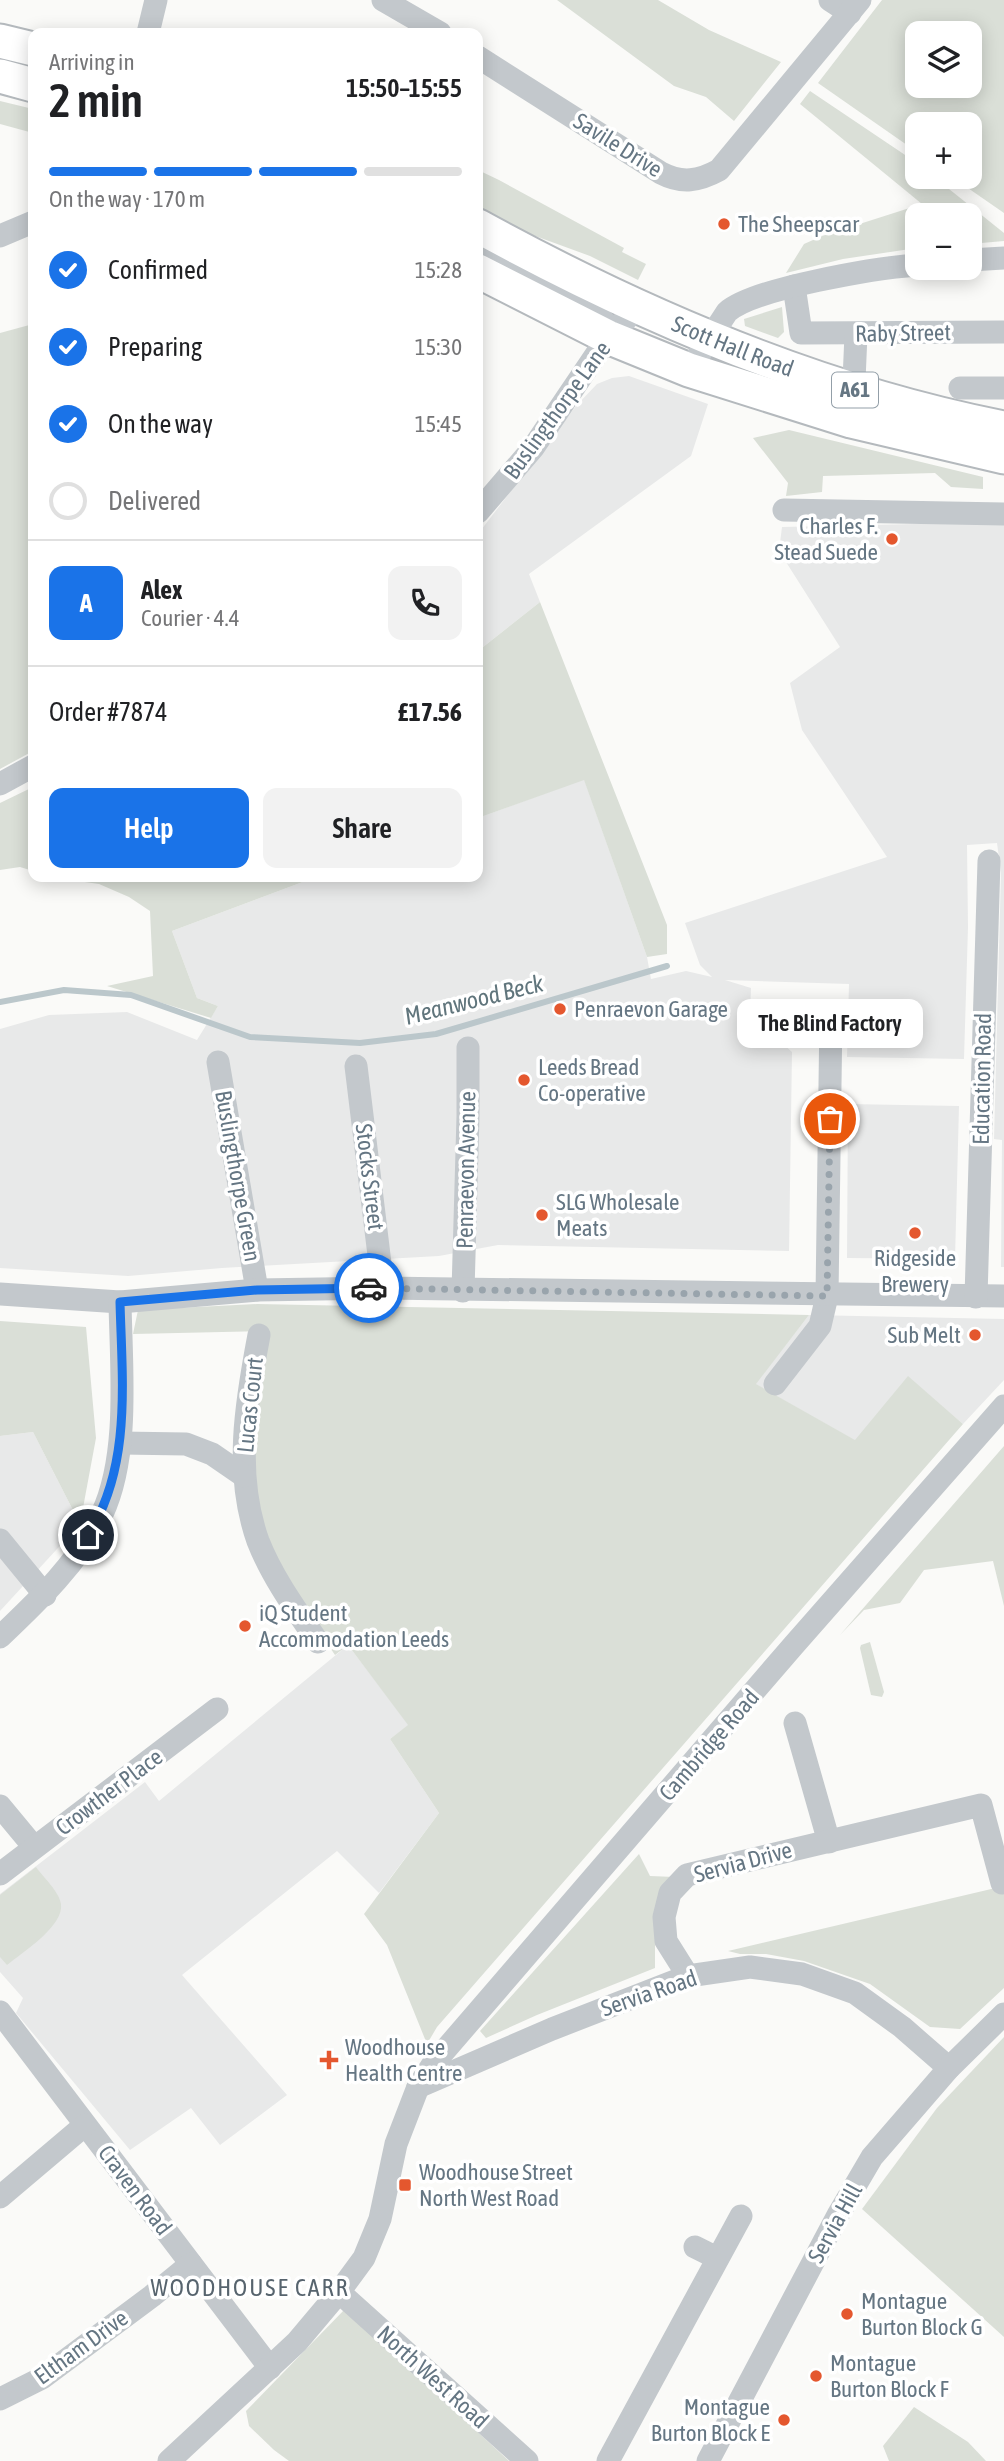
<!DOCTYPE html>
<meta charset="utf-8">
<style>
body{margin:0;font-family:"Asap Condensed",sans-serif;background:#f2f2f2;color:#202124;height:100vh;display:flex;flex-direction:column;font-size:26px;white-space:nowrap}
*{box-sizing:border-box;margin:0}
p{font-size:23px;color:#757577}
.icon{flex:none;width:38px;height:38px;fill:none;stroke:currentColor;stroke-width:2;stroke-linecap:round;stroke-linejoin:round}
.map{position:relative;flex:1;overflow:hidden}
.panel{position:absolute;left:28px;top:28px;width:455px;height:854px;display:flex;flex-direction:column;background:#fff;border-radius:14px;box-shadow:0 4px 18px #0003}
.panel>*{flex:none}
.fabs{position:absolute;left:905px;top:21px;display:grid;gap:14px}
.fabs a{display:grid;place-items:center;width:77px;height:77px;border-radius:14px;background:#fff;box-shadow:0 4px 18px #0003;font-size:35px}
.pin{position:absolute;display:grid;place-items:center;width:60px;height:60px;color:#fff;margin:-30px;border:4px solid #fff;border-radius:50%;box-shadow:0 2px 7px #0007}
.courier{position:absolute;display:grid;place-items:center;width:70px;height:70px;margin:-35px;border:5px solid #1a73e8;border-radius:50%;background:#fff;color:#222;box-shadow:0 2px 9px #0007}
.bubble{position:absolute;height:49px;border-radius:14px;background:#fff;box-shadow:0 4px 18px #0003;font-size:23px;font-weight:600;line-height:49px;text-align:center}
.overview em{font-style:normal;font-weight:600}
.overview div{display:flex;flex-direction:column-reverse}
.overview{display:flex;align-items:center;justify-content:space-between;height:119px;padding:0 21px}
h1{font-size:46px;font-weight:600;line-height:52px}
.bar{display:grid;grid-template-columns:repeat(4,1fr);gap:10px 7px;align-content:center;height:84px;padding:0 21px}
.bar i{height:9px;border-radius:5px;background:#e0e0e0}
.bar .selected{background:#1a73e8}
.bar p{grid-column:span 4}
.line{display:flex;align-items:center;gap:18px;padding:0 21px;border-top:2px solid #e0e0e0}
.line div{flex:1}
.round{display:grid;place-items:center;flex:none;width:74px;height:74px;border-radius:14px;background:#f2f2f2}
ol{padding:0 21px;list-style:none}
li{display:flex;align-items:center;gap:21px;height:77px}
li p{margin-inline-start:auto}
li .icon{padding:7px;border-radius:50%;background:#1a73e8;color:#fff;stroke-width:4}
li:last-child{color:#757577}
li i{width:38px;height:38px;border:4px solid #e0e0e0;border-radius:50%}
.primary-button{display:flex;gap:14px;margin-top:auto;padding:14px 21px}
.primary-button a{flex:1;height:80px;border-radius:14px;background:#1a73e8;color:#fff;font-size:28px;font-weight:600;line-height:80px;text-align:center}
.primary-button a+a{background:#f2f2f2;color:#202124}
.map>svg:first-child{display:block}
.built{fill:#e8e9e9}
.green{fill:#dadfd7;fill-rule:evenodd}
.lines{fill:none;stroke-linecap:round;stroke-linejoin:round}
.stream{stroke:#bbc7cb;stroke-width:6}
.highway-casing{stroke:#b4b9bd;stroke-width:37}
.minor{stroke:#c3c8cc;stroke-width:23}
.highway{stroke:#fff;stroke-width:33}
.done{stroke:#99a4ac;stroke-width:7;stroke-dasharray:0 12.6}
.route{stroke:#1a73e8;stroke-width:9}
.poi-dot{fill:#e4572e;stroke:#fff;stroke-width:2.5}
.labels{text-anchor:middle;stroke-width:7;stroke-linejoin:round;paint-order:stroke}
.shield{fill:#fff;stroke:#939fa8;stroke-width:2}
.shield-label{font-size:21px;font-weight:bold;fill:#657683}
.street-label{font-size:23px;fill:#657683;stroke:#fff}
.poi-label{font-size:23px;fill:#657683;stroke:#fff;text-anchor:start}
.water-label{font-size:24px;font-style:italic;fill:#60757c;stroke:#fff}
.neighbourhood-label{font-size:24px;letter-spacing:2px;fill:#57646e;stroke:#fff}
</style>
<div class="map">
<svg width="1004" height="2461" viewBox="0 0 1004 2461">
<rect width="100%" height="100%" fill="#fafaf8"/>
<g class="built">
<path d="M629,376L708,404L691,456L529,574L540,602L478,651V534L576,406L597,384L612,378Z"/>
<path d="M1004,522V1267H1001L1002,1140L994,1139L1001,873L997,843L967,845L968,927L964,1059L847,1057L849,984L725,980L751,988L749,1041L781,1042L792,1052L789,1251L498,1245L439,1256L222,1268L128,1276L0,1268V1029L49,1015L127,1012L197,1040L218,1006L197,998L172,931L316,877H478V818L584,779L647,957L651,979L686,971L712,977L700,965L685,923L887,857L802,730L790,683L840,647L779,551L782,527Z"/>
<path d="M848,1104L959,1106L955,1259L847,1258Z"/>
<path d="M809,1315L1004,1319V1380L963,1424L908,1377L856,1441L755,1384Z"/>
<path d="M33,1432L80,1524L0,1611V1436Z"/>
<path d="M348,1645L409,1725L390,1739L439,1813L379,1893L337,1851L182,1975L287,2095L220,2145L191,2108L130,2150L16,2013L23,1998L0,1972V1894L145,1782L159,1801Z"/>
</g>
<g class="green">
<path d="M557,0H658L709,30L781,62L734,121L706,97L674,86Z"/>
<path d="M882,0H1004V213L952,177H970V124H917V152L818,83ZM970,33V86H917V33Z"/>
<path d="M810,91L917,163V177H934L1004,233V241L970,244V215H917V248L843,259L786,273L804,244L822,236L922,204L800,104Z"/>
<path d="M0,101L33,109V133L0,124Z"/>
<path d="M478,170L499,180L624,248L622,252L646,264L638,280L590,256L478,215Z"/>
<path d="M782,307L784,332L778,338L745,326L744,319Z"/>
<path d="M33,324V751L0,769V333Z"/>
<path d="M789,430L983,477V489L951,487L935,473L823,476L822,492L786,496L788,483L753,438Z"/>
<path d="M540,602L667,925V954L647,957L584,780L478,818V651Z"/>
<path d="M33,787V871L20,867L0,870V803Z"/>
<path d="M49,877H316L172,931L197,998L218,1006L211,1018L107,986L153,976L150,911L129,897L99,884Z"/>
<path d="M257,1304L809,1315L756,1384L855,1440L908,1376L963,1424L437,2027L427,2044L387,1945L364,1914L439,1813L390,1739L408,1725L348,1645L335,1655L290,1588L265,1541L248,1459L267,1331L133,1334L138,1310Z"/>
<path d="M0,1321L86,1327L96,1438L80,1524L33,1432L0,1436Z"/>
<path d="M1004,1446V1606L993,1561L924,1570L900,1603L864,1610L840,1635Z"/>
<path d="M870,1642L884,1692L882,1697L871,1695L860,1648L861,1645Z"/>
<path d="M639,1854L650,1876L675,1877L655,1917V1968L537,2015L486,2038L480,2031Z"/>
<path d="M36,1867C43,1877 59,1891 61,1904C64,1926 23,1952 7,1965L0,1957V1895Z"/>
<path d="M1004,1886V1988L960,2029L930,2027L870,1984L804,1961L766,1954H740L728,1951Z"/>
<path d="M1004,2037V2337L862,2209L937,2108Z"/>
<path d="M345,2309L509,2461H289L274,2450L249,2426L246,2411Z"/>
<path d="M914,2407L968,2442L986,2461H889L883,2446Z"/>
</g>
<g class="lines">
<path class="stream" d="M0,1002L64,990L131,995L250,1037L360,1043L436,1034L667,966"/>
<g class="highway-casing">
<g id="highway">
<path d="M0,41L33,49"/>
<path d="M0,76L33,85"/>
<path id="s1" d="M478,226C642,316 819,392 1004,428"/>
<path d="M478,271L608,337L689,370L851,421L1004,457"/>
</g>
</g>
<g class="minor">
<path d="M383,0L440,33"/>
<path d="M830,0L850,13"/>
<path d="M148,33L156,0"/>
<path d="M478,57L661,173C682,184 699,181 719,170L860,0"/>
<path d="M0,236L33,222"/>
<path d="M481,246L594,310L606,324L608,337"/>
<path d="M970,260L1004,258"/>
<path d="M794,286L801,333L1004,332"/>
<path d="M689,370L727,312C754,288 877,268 917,265"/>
<path d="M960,388H1004"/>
<path d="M853,404L856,334"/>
<path d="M784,510L1004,514"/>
<path d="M478,512L533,448L608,337L637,308"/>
<path d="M0,784L33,766"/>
<path d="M774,1012L831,1014L827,1296L820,1326L775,1384"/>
<path d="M218,1062L257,1290"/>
<path d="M356,1066L383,1288"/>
<path d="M463,1291L468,1116V1048"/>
<path d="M0,1294L120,1302L257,1290L383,1288L1004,1296"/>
<path d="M976,1297L989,861"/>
<path d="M259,1335C246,1403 234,1474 258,1541C272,1577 296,1610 318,1642"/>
<path d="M121,1443L186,1444L212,1454L244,1476"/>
<path d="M0,1540L45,1595"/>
<path d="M0,1637C37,1602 80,1561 102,1514C130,1455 121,1366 120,1302"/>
<path d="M795,1723L829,1842"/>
<path d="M0,1806L34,1847"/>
<path d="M0,1874L217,1709"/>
<path d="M688,1976L666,1941L664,1917L670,1893L687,1875L981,1805L1002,1883"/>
<path d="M0,2012L270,2368"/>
<path d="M418,2087L552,2029L688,1976L750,1967L802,1974L855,1993L902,2027L949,2068"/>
<path d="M0,2197L85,2125"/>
<path d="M695,2247L717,2258"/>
<path d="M339,2292L527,2461"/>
<path d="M0,2399L42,2378L152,2296L191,2264"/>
<path d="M169,2461L297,2342L339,2292L364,2258L380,2219L396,2144L418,2087L433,2064L793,1646L1004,1406"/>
<path d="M608,2461L741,2216"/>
<path d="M708,2461L838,2215L872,2157L949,2068L1004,2014"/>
</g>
<use href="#highway" class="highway"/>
</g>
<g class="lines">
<path class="done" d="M369,1288L827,1296L830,1119"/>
<path class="route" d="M88,1535C132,1467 122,1380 120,1302L257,1290L369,1288"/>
</g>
<g class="poi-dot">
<circle cx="724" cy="224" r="7"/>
<circle cx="892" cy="539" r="7"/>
<circle cx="560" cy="1009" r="7"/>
<circle cx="524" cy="1080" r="7"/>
<circle cx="542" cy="1215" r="7"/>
<circle cx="915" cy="1233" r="7"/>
<circle cx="975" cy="1335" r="7"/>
<circle cx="245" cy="1626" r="7"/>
<path d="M325.5 2049.5h7v7h7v7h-7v7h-7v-7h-7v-7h7z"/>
<rect x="398" y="2178" width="14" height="14" rx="3.5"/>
<circle cx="847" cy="2314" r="7"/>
<circle cx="816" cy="2376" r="7"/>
<circle cx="784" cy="2420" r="7"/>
</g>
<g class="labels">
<rect class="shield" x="832" y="372.5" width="46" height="35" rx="5"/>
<g class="shield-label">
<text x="855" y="397">A61</text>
</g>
<g class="street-label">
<text transform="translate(618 145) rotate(32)" y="8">Savile Drive</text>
<text transform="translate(903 333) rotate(-1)" y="8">Raby Street</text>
<text dy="8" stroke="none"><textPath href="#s1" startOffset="282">Scott Hall Road</textPath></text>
<text transform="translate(557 410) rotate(-54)" y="8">Buslingthorpe Lane</text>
<text transform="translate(982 1079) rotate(-89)" y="8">Education Road</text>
<text transform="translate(466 1170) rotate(-89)" y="8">Penraevon Avenue</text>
<text transform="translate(238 1176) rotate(80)" y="8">Buslingthorpe Green</text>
<text transform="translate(370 1177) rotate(83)" y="8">Stocks Street</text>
<text transform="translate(250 1405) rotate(-84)" y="8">Lucas Court</text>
<text transform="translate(709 1745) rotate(-49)" y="8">Cambridge Road</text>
<text transform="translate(109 1792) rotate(-37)" y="8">Crowther Place</text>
<text transform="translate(743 1862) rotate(-15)" y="8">Servia Drive</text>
<text transform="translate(649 1993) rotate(-19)" y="8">Servia Road</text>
<text transform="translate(135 2190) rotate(53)" y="8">Craven Road</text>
<text transform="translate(835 2223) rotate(-61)" y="8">Servia Hill</text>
<text transform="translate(81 2347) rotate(-36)" y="8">Eltham Drive</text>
<text transform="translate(433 2377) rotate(42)" y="8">North West Road</text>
</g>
<g class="poi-label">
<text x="738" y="232">The Sheepscar</text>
<text x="878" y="534" text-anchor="end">Charles F.<tspan x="878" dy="26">Stead Suede</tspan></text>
<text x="574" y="1017">Penraevon Garage</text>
<text x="538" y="1075">Leeds Bread<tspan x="538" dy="26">Co-operative</tspan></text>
<text x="556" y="1210">SLG Wholesale<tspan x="556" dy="26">Meats</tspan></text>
<text x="915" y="1266" text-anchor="middle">Ridgeside<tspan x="915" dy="26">Brewery</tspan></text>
<text x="961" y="1343" text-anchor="end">Sub Melt</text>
<text x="259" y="1621">iQ Student<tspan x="259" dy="26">Accommodation Leeds</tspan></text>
<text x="345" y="2055">Woodhouse<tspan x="345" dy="26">Health Centre</tspan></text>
<text x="419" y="2180">Woodhouse Street<tspan x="419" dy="26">North West Road</tspan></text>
<text x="861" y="2309">Montague<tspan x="861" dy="26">Burton Block G</tspan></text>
<text x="830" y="2371">Montague<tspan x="830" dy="26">Burton Block F</tspan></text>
<text x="770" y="2415" text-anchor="end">Montague<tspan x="770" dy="26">Burton Block E</tspan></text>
</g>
<g class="water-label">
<text transform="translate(474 1000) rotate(-14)" y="8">Meanwood Beck</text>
</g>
<g class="neighbourhood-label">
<text x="250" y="2296">WOODHOUSE CARR</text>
</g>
</g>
</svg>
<div class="fabs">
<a><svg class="icon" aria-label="layers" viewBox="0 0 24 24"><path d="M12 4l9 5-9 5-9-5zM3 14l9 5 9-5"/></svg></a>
<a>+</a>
<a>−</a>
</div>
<div class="pin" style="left:830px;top:1119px;background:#ea580c"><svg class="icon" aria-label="bag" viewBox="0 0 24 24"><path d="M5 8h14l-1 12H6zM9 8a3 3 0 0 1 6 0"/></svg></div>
<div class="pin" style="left:88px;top:1535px;background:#1f2937"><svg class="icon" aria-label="home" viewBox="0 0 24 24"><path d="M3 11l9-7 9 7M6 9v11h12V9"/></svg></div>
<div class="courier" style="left:369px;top:1288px"><svg class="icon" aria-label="car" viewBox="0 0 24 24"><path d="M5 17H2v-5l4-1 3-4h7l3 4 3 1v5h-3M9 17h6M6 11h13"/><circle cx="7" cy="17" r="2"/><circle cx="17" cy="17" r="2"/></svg></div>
<div class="bubble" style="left:737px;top:999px;width:186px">The Blind Factory</div>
<section class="panel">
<div class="overview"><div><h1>2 min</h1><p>Arriving in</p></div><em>15:50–15:55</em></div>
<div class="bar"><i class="selected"></i><i class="selected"></i><i class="selected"></i><i></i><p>On the way · 170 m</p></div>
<ol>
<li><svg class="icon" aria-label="check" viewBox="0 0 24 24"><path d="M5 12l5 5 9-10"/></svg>Confirmed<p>15:28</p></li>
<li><svg class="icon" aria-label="check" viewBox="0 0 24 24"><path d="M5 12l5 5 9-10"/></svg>Preparing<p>15:30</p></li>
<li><svg class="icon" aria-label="check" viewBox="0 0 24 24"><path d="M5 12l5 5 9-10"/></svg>On the way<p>15:45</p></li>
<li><i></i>Delivered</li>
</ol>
<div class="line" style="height:126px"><b class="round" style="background:#1a73e8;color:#fff">A</b><div><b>Alex</b><p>Courier · 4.4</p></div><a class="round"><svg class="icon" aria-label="phone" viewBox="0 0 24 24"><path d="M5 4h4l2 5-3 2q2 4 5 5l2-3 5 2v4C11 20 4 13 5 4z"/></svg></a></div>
<div class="line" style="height:91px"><div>Order #7874</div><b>£17.56</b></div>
<div class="primary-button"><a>Help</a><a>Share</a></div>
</section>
</div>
